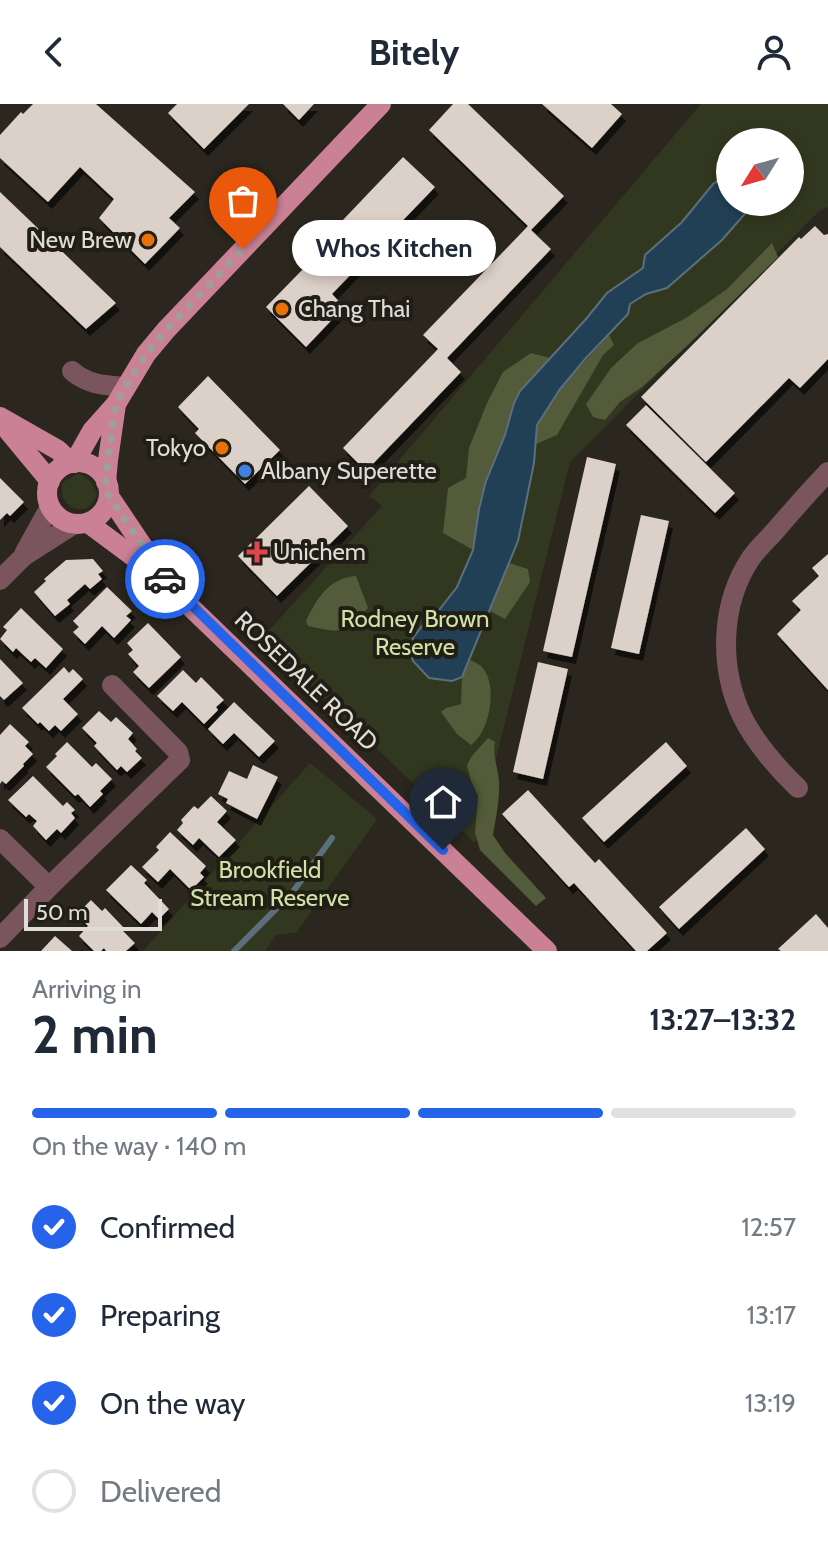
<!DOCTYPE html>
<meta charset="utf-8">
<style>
body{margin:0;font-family:Cabin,sans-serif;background:#f6f6f7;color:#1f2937;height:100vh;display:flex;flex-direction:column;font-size:30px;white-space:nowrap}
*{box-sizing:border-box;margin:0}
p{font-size:26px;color:#747a83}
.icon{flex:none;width:44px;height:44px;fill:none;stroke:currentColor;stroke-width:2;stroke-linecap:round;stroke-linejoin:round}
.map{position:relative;height:847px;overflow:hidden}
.panel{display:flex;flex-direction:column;background:#fff;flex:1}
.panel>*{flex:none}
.needle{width:52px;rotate:233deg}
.fabs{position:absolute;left:716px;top:24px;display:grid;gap:16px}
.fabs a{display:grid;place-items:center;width:88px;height:88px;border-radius:50%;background:#fff;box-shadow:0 4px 12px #0003;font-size:40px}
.scale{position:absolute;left:24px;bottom:20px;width:138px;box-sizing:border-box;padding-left:8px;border:4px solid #e0ddd8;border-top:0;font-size:22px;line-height:28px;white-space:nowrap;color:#e0ddd8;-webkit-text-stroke:6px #211e15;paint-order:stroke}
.pin{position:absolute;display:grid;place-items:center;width:68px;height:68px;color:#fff;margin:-82px -34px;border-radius:50% 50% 50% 0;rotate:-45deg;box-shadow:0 0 8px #0007}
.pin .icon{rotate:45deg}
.courier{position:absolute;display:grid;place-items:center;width:80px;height:80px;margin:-40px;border:6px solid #2563eb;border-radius:50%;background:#fff;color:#222;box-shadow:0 2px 10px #0007}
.bubble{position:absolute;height:56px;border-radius:28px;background:#fff;box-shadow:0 4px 12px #0003;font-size:26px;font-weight:700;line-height:56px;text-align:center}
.head em{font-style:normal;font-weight:700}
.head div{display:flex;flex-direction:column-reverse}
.head{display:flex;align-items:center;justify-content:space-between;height:136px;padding:0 32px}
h1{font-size:52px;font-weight:700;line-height:60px}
.bar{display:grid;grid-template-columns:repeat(4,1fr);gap:12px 8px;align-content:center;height:96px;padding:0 32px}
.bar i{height:10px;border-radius:6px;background:#e0e1e3}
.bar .active{background:#2563eb}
.bar p{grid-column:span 4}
ol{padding:0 32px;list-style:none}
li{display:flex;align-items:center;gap:24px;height:88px}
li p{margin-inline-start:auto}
li .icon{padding:8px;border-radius:50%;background:#2563eb;color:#fff;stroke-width:4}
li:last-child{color:#747a83}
li i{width:44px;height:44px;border:4px solid #e0e1e3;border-radius:50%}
header{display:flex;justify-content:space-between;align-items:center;height:104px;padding:0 32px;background:#fff;font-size:36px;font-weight:700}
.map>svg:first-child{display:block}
.green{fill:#32381f;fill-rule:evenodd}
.forest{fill:#535b3a}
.water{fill:#224055;stroke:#5b6f7c;stroke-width:2}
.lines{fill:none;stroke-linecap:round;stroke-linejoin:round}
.stream{stroke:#5b6f7c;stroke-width:6}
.building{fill:#dcd1c9;filter:url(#shadow)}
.minor{stroke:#7a555e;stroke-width:20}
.major{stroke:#cb8195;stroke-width:20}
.done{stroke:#a19d97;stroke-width:8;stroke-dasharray:0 14.4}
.route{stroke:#2563eb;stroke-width:10}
.food-dot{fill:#e8710a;stroke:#211e15;stroke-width:3}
.shop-dot{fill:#3f7fe0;stroke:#211e15;stroke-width:3}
.health-dot{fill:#e0444e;stroke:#211e15;stroke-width:3}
.labels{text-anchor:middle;stroke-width:8;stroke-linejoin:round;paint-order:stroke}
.poi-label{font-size:24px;fill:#e0ddd8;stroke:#211e15;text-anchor:start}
.park-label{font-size:24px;fill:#d2e2a6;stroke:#211e15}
.street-label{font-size:24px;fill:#e0ddd8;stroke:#211e15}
</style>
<header><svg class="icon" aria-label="back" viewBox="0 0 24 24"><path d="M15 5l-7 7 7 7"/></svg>Bitely<svg class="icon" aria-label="person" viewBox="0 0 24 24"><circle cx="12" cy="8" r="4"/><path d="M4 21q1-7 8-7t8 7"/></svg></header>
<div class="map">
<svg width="828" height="847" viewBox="0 0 828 847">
<defs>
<filter id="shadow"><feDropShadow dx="4" dy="7" stdDeviation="0" flood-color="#0009"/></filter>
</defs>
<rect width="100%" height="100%" fill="#2b271f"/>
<g class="green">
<path d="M701,0H828V103L818,108L570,358L475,739L262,534L382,402L369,392ZM730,38H790V98H730Z"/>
<path d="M77,370C88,372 94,381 97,390C87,419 55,402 63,378Z"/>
<path d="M310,659L377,715L297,828L276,831L265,847H143Z"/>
</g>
<g class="forest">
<path d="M772,139L778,153L688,241L642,283L620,298L605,316L593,313L586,300L611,264L638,239L686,214L727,185Z"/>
<path d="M609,231L614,241L603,251L557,331L536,340L537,321L560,285Z"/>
<path d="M531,249L550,254L520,287L514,299L505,331L486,377L479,405L473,446L443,429L448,384L466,374L469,344L487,299L503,268Z"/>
<path d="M509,459L528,465L530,478L505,515L490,507Z"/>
<path d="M356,472L368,504C344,531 342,529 308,522L306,517C317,494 329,474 356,472Z"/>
<path d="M470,556C470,556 481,561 481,562C499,580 490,628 471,641L457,630L441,608L446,604L461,600L462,573Z"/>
<path d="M488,634L495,638C492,651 498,663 499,677C500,695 496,713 493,731L505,749L546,794L536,802L480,746L475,729L478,692L471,677L467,662L471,653Z"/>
</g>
<path class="water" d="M730,70V98H754L750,104L722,136L667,184L646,190L630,200L628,210L586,254L560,285L537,321L534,359L518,437L462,573L452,577L429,574L413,557L410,547L413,534L422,522L432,515L457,483L473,446L479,405L486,377L505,331L514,299L520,287L586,215L607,189L643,164L645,151L682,118L713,80Z"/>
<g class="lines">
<path class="stream" d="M234,847L292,789L332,734"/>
</g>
<g class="building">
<path d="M33,0H96L195,88L169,114L180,124L145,160L99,114L114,95L80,63L48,98L0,54V31L21,8L23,10Z"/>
<path d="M177,0H249L204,45L168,9Z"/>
<path d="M283,0H314L299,16Z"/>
<path d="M453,0H468L564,92L531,126L551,145L447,254L461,268L366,367L343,344L438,245L423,231L528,122L429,26Z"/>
<path d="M542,0H611L622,10L592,44Z"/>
<path d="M403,53L435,83L332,190L344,203L306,243L266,203L304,164L300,161Z"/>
<path d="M0,88L116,199L86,225L0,143Z"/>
<path d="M815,122L824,131L828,130V255L800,284L789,274L706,358L641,293L799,133L801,135Z"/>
<path d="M208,272L280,346L245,380L195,329L199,325L178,303Z"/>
<path d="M646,301L735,389L715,409L626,321Z"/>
<path d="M587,353L616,360L572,553L543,547Z"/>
<path d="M0,374L24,398L10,412L7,409L0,416Z"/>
<path d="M309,382L348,422L277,492L238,452Z"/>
<path d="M641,411L669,417L639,550L611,544Z"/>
<path d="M828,450V586L777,530L801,506L792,497L819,472L812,464Z"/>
<path d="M93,455L103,467L98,470L102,475L90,485L85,480L67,496L70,500L55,512L34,488L46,477L44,475L66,456Z"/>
<path d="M107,483L132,507L126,512L131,516L114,534L102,522L85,540L73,528L79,523L73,517Z"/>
<path d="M21,504L63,545L46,564L35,554L31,558L16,544L13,548L0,535L7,526L3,523Z"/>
<path d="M148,519L181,553L149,584L133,568L139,562L128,550L133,546L127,539Z"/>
<path d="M0,555L23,579L4,596L0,592Z"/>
<path d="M538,558L568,565L543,675L513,668Z"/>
<path d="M64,563L69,569L73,565L83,575L63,595L78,610L61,627L55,621L49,627L40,618L38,620L22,604Z"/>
<path d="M183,566L196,579L201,573L224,596L216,603L218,606L204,620L182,598L173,607L157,592Z"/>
<path d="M234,598L275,637L259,653L234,629L223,640L208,625Z"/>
<path d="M99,607L111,618L116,613L133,629L128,635L137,645L135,647L142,654L127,668L121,662L117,666L94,642L97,639L82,624Z"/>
<path d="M10,620L29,638L25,642L33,650L23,660L24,662L6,680L2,677L0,680V631Z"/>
<path d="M67,638L92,663L96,659L112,675L100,687L103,690L90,703L78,690L75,692L46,663L57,652L55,650Z"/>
<path d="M666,638L687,662L604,738L582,714Z"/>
<path d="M253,661L278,673L257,715L226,699L228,695L218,690L229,667L247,675Z"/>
<path d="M33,672L63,702L67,698L75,706L71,709L75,714L61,729L57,725L46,736L33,722L37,717L29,710L26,713L8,696Z"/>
<path d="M528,686L595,759L599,755L667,829L647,847H636L574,779L569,783L502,710Z"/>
<path d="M211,692L227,707L217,718L236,736L219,753L199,734L193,741L177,726L183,719L181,716L194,702L198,705Z"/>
<path d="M746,724L765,745L679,825L659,803Z"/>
<path d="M170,728L206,762L200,769L204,773L191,786L170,765L158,778L142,763L159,746L156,743Z"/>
<path d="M131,761L147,776L144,779L169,805L159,815L152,808L141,820L106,786Z"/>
<path d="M91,796L102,807L105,804L124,824L122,826L135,839L126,847H106L104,844L101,847H94L79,832L88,822L77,810Z"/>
<path d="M816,810L828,824V847H781L778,845Z"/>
<path d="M55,832L72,847H41Z"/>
</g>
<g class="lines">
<g class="minor">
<path d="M72,267C88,281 105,281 125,283"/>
<path d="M25,448L50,403"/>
<path d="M0,476L24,452L74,420"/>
<path d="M798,684C778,665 754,637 742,612C719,563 720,500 751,454C758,444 767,436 775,427C792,407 810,387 828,368"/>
<path d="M0,735L49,783"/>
<path d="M0,834L49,783L180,656L178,648L112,581"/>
</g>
<g class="major">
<path d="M0,313L58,346L72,359"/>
<path d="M1,318L50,377"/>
<circle cx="78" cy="389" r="31"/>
<path d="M74,359L92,327L116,300L146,250L166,226L381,0"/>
<path d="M106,378L108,356L116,300"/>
<path d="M109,392L166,477L176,489L547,847"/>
<path d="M88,419L150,465"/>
</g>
</g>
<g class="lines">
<path class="done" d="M165,475L109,392L106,378L108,356L116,300L125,283L146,250L166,226L243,145"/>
<path class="route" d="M165,475L443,746"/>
</g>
<g class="food-dot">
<circle cx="148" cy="136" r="8"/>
<circle cx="282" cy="205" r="8"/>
<circle cx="222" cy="344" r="8"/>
</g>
<circle class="shop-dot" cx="245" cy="367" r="8"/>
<path class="health-dot" d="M253 436h8v8h8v8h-8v8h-8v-8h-8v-8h8z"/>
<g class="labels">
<g class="poi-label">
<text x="132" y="144" text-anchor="end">New Brew</text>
<text x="298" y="213">Chang Thai</text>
<text x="206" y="352" text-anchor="end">Tokyo</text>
<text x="261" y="375">Albany Superette</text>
<text x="273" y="456">Unichem</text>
</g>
<g class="park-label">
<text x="415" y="523">Rodney Brown<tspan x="415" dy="28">Reserve</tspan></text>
<text x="270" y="774">Brookfield<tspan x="270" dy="28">Stream Reserve</tspan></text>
</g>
<g class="street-label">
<text transform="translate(306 577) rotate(44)" y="8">ROSEDALE ROAD</text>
</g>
</g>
</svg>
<div class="fabs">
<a><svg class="needle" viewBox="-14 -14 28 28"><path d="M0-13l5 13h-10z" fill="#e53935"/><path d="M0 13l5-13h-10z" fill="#747a83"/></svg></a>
</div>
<div class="scale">50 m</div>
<div class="pin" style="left:243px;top:145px;background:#ea580c"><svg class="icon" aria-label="bag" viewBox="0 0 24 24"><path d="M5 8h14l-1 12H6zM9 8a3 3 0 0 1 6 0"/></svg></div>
<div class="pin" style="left:443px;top:746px;background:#1f2937"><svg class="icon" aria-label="home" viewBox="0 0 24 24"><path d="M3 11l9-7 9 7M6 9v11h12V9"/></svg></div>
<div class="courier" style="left:165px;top:475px"><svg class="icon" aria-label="car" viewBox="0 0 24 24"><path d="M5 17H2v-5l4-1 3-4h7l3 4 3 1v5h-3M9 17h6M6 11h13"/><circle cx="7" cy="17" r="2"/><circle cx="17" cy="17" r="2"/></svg></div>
<div class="bubble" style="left:292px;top:116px;width:204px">Whos Kitchen</div>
</div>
<section class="panel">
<div class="head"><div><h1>2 min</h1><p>Arriving in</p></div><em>13:27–13:32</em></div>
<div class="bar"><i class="active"></i><i class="active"></i><i class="active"></i><i></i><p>On the way · 140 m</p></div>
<ol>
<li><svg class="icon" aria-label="check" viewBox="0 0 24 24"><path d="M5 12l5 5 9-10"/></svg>Confirmed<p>12:57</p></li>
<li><svg class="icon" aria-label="check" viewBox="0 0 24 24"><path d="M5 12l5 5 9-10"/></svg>Preparing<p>13:17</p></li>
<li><svg class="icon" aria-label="check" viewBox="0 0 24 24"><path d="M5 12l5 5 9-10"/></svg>On the way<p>13:19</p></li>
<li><i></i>Delivered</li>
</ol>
</section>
